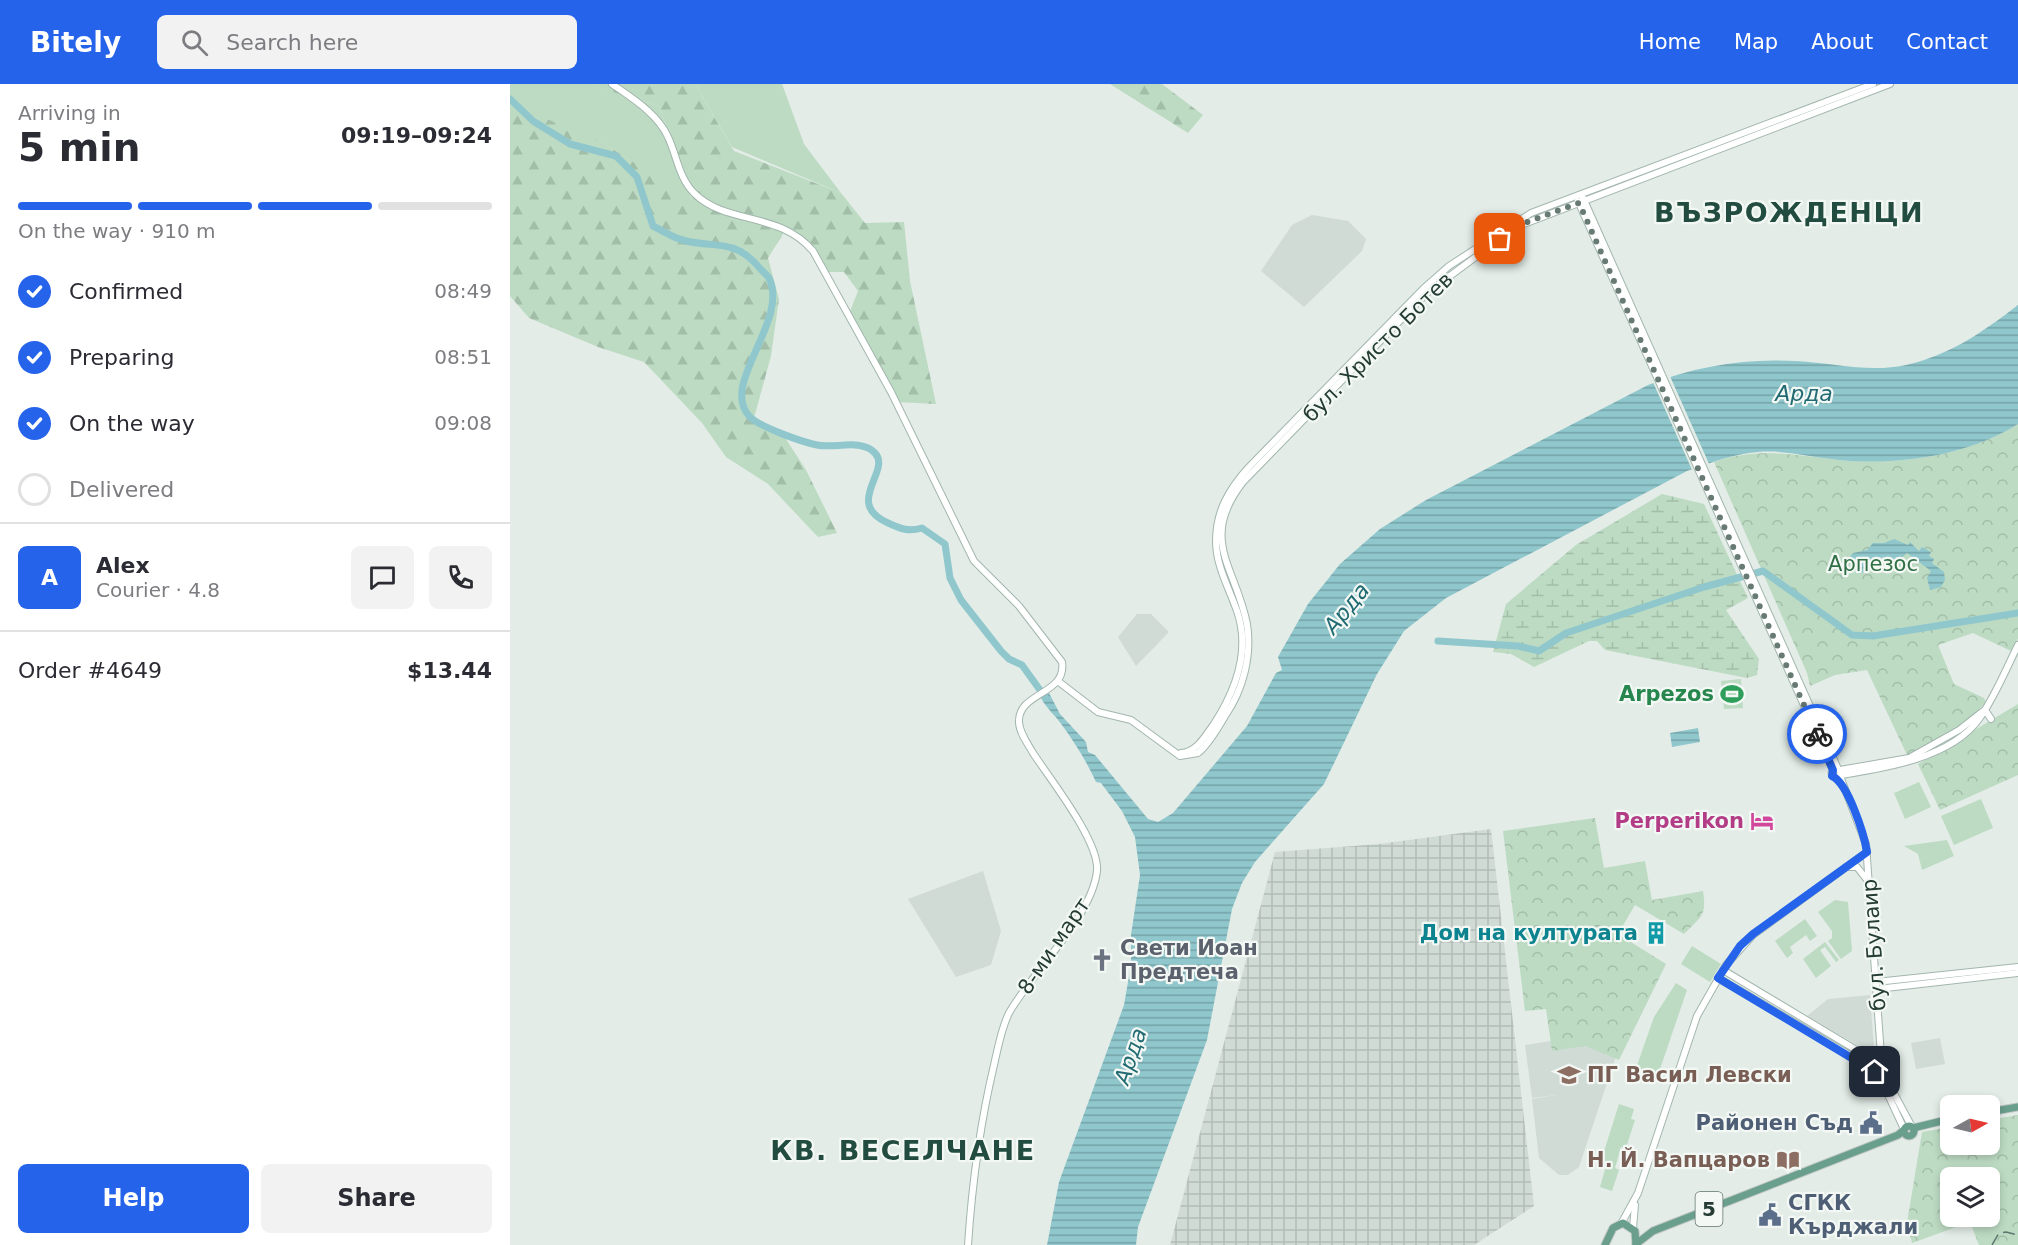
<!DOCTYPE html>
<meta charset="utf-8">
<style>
body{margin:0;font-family:"DejaVu Sans",sans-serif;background:#f2f2f3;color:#2b2b33;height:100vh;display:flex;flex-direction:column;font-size:22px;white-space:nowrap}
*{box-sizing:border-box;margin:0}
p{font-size:20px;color:#7c7c81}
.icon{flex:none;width:33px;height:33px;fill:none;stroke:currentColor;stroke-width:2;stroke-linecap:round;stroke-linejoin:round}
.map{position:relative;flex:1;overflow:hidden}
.details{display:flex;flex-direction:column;background:#fff;width:510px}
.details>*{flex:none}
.needle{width:39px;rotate:82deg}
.tools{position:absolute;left:1430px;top:1011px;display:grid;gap:12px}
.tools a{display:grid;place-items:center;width:60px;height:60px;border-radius:9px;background:#fff;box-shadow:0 3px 9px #0003;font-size:30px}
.pin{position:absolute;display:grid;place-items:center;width:51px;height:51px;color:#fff;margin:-26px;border-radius:12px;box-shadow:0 3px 9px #0006}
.courier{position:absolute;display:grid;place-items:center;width:60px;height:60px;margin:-30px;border:4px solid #2563eb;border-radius:50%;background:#fff;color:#222;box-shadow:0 2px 8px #0007}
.overview em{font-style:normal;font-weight:700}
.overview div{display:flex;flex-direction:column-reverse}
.overview{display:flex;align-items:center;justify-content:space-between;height:102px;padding:0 18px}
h1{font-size:39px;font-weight:700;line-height:45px}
.bar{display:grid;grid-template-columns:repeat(4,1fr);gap:9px 6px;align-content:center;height:72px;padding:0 18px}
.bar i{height:8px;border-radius:4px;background:#e1e1e2}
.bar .active{background:#2563eb}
.bar p{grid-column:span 4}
.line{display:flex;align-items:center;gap:15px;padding:0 18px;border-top:2px solid #e1e1e2}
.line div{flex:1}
.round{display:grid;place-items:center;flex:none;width:63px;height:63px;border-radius:9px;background:#f2f2f3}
ol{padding:0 18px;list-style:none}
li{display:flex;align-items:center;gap:18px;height:66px}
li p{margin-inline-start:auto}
li .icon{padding:6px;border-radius:50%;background:#2563eb;color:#fff;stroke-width:4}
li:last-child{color:#7c7c81}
li i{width:33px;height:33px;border:3px solid #e1e1e2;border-radius:50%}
.cta{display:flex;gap:12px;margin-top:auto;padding:12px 18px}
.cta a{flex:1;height:69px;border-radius:9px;background:#2563eb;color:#fff;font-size:24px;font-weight:700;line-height:69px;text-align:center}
.cta a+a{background:#f2f2f3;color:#2b2b33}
header{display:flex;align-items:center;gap:36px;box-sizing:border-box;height:84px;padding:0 30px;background:#2563eb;color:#fff}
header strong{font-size:28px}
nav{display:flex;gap:33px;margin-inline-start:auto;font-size:21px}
.search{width:420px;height:54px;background:#f2f2f3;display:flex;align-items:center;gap:15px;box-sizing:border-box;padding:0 21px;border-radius:9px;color:#7c7c81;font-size:22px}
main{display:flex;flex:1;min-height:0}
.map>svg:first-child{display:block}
.built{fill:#d1dbd6}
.industrial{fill:url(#industrial-grid)}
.green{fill:#bddbc3}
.forest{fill:url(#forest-firs)}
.wetland{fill:url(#wetland-marsh)}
.park{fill:url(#park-crowns);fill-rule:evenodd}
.water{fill:url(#water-rules)}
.pier{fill:#e3ece7}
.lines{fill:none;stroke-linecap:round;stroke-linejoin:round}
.river{stroke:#8fc7cd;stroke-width:7}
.secondary-casing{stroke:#a2b6ae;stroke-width:8}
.primary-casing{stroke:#c2c8c6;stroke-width:9}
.secondary{stroke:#fff;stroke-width:6}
.primary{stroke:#6a9e8d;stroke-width:7}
.rail{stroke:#5e776f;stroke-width:1.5;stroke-dasharray:12 6;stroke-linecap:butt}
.done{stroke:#677a73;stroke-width:6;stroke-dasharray:0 10.8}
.route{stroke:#2563eb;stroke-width:8}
.labels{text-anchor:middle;stroke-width:4.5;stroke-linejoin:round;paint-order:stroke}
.shield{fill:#f3f8f5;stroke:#62746e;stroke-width:1.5}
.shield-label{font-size:20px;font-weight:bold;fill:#243c34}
.street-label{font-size:21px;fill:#243c34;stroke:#f3f8f5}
.park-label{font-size:21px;fill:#316f45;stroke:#f3f8f5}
.leisure-label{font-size:21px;font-weight:bold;fill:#27864d;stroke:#f3f8f5;text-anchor:end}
.hotel-label{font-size:21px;font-weight:bold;fill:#b23c85;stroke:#f3f8f5;text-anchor:end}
.culture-label{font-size:21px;font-weight:bold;fill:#0d838f;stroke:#f3f8f5;text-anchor:end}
.worship-label{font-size:21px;font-weight:bold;fill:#5b616d;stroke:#f3f8f5;text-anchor:start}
.education-label{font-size:21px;font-weight:bold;fill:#785e54;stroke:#f3f8f5;text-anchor:start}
.service-label{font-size:21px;font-weight:bold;fill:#4e5e75;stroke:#f3f8f5;text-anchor:end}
.water-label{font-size:22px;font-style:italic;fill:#226b73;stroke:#f3f8f5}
.district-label{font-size:27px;font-weight:bold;letter-spacing:1.5px;fill:#214c3f;stroke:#f3f8f5}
</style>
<header>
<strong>Bitely</strong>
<div class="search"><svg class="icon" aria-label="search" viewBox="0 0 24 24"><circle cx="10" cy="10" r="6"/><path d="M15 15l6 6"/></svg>Search here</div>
<nav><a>Home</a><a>Map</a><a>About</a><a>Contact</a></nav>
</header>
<main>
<section class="details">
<div class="overview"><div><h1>5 min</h1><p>Arriving in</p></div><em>09:19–09:24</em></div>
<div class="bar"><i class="active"></i><i class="active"></i><i class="active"></i><i></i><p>On the way · 910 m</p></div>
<ol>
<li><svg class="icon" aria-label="check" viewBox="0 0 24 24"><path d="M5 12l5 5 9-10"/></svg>Confirmed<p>08:49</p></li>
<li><svg class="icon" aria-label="check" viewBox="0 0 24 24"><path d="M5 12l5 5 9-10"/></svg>Preparing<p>08:51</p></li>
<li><svg class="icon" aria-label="check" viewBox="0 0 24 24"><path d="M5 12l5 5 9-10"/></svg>On the way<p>09:08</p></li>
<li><i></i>Delivered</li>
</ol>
<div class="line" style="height:108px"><b class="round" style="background:#2563eb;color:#fff">A</b><div><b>Alex</b><p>Courier · 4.8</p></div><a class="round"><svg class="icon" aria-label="chat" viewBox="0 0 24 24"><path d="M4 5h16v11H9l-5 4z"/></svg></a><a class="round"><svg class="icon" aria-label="phone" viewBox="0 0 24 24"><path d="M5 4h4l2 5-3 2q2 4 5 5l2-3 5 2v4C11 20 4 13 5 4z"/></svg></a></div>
<div class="line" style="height:78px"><div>Order #4649</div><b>$13.44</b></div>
<div class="cta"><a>Help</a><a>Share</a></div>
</section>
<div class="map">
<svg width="1508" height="1161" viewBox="0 0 1508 1161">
<defs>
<pattern id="industrial-grid" width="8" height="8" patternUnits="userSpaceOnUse" patternTransform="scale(1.5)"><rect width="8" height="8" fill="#d1dbd6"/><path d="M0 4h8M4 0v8" fill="none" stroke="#b3bdb8"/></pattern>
<pattern id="forest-firs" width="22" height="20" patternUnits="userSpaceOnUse" patternTransform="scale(1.5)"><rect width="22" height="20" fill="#bddbc3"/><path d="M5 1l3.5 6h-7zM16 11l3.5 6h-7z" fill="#a2bda8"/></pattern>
<pattern id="wetland-marsh" width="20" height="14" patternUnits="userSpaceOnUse" patternTransform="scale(1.5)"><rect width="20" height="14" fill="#bddbc3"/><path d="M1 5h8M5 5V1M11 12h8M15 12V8" fill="none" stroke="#a2bda8"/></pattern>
<pattern id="park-crowns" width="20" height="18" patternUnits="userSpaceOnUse" patternTransform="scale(1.5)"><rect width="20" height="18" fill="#bddbc3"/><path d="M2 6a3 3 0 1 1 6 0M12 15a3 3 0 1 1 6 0" fill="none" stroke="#a2bda8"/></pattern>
<pattern id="water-rules" width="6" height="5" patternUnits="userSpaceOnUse" patternTransform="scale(1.5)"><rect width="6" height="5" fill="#8fc7cd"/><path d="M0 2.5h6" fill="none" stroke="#75a3a7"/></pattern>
</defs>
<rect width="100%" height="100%" fill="#e3ece7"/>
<g class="built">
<path d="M802,131L838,137L856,155L852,167L794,223L751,187L782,141Z"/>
<path d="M627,530H641L659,548L626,582L608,553Z"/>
<path d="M473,787L491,847L481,881L446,893L398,815Z"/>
<path d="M1360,911L1364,965L1356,966L1297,932L1318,915Z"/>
<path d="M1061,954L1106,972L1069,1083L1058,1091H1049L1029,1074L1022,1015L1046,1011L1022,1014L1015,961Z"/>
<path d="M1430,954L1435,980L1406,985L1401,959Z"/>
</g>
<path class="industrial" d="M981,745L1024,1122L964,1161H660L765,768L869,760Z"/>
<g class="green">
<path d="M0,0H78L149,22L182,117L93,59L27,35L0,13Z"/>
<path d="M185,0H272L294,60L331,109L222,63Z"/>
<path d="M1231,595L1233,624L1214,625L1211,597Z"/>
<path d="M1409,698L1421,723L1395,735L1384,709Z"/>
<path d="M1471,715L1483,744L1444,761L1431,732Z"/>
<path d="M1437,756L1444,772L1412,786L1408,770L1394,762Z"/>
<path d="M1325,816L1338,818L1342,867L1331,875L1318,857L1322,854V847L1308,828Z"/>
<path d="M1295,835L1307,852L1300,857L1296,851L1280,863L1283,869L1277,874L1265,857Z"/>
<path d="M1315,858L1329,876L1326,878L1315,863L1310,866L1321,882L1306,894L1293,875Z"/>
<path d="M1182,862L1211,880L1200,898L1171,880Z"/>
<path d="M1166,899L1177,906L1147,994L1125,987L1144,933Z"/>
<path d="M1109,1020L1124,1025L1121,1035L1125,1036L1116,1064L1111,1063L1105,1084L1109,1086L1102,1107L1090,1103L1096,1082L1090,1080Z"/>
</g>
<g class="forest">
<path d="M66,0H185L224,67L331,109L355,139L394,138L400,197L426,320L386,318L339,230L348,207L334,188H316L299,157L276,145L258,174L269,215L261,272L244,334L274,352L296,386L327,449L308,453L258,400L216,373L192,339L134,278L88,263L19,234L0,212V13L27,31L90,57L182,116L149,22L90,4Z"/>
<path d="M600,0H652L693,31L678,49Z"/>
</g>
<path class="wetland" d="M1152,410L1194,420L1238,514L1216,526L1249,575L1247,591L1237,594L1095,566L1087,557H1079L1024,583L1001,570L983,568L996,520L1066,461Z"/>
<g class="park">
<path d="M1508,340V555L1501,567L1463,549L1428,561L1444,600L1474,614L1476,618L1456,639L1397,671L1357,586L1325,591L1300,602L1297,589L1204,378C1244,364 1281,370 1321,375C1382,383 1455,373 1508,340Z"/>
<path d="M1508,620V691L1430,726L1408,680Z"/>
<path d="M1085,734L1094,784L1135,777L1142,816L1193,807C1197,832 1191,833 1174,850L1125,821L1108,850L1156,880L1109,976L1075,962L1042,967L1036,925L1015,927L993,747Z"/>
<path d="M1508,1031V1161H1469L1460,1138L1402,1159L1397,1139L1412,1048L1440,1043V1060H1479V1036ZM1440,1094H1479V1132H1440Z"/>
</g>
<g class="water">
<path d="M1508,221V340C1456,373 1381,383 1321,375C1297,372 1273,366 1248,368C1223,370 1200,379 1177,387L936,514L894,547L867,590L814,700L745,778L732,799L722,825L697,956L628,1143L626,1161H537L549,1098L614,921L621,881V851L630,791L625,753L612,727L591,699L586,698C577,678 565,659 552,641C545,631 537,625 531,614L539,609L550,630L576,658L578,668L585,671L638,735L648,738L663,729L737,642L766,589L772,586L768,573L798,520L830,480L870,445L916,416L1138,301C1186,282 1235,274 1286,277C1323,279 1360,289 1396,281C1440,271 1473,248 1508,221Z"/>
<path d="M1384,455L1398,461L1400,458L1409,467L1412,463L1421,468L1419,472L1424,475L1422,479L1434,488L1435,496L1431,503L1420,506L1417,494L1421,487L1397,469L1388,477L1369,473L1360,485L1349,490L1342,485L1339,474L1343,469L1357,466L1363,459H1374Z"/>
<path d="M1188,644L1190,658L1162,663L1160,649Z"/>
</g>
<path class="pier" d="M1159,290L1200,382L1183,388L1142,296Z"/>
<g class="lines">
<g class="river">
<path d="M0,15L23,37L60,60L106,72L127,93L143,142C153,147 165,155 176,157C206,164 223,155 247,181C250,185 256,190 259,194C280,237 208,301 240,333C250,343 292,358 307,361C324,365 351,354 365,369C382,387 333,419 378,439C391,445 399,448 412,444L435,460L440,494L451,516L491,567L499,575L512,581L535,613"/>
<path d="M928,557L1008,562L1029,567L1056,549L1194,503L1253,487L1342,551L1363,552L1508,529"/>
</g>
<g class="secondary-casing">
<g id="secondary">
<path d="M102,0C122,14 148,30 158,53C167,72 169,95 185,110C217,141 269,127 303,167L381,308L464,477L509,522L552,578C557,610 510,608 509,636C508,647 518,660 523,669C540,695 590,758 587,787C582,833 522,888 499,929C491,945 488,964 484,981C470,1040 462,1101 458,1161"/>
<path d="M1073,114L1328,685"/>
<path d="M1068,117L1323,686"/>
<path d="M549,598L588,628L621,636L670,672L688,669C699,660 708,644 715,632C733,606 742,572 737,540C726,483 688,456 733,398L917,209L1006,143L1380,0"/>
<path d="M1475,626L1481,635"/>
<path d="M671,669C687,668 695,652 704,640C726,606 741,567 727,527C719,504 706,482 706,457C706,427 719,405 739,383L913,205L939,182L1021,129L1363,0"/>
<circle cx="1326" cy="689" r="4.5"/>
<path d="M1330,686L1399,674L1449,646L1472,628"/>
<path d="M1331,691C1375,684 1441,674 1469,635C1485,613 1496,585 1508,561"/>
<path d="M1330,692L1356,760L1373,1000L1394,1045"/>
<path d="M1336,783H1347L1358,797"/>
<path d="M1213,886L1373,982"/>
<path d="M1208,894L1374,991"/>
<path d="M1366,898L1508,883"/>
<path d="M1367,905L1508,889"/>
<path d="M1374,991L1402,1043"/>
<path d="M1111,1140L1128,1109L1187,932L1216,881L1243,851L1357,768"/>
<path d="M1123,1144L1125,1121"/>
</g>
</g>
<g class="primary-casing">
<g id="primary">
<path d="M1479,1028L1508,1023"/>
<circle cx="1399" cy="1047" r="5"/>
<path d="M1403,1044L1440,1035"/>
<path d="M1126,1160L1143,1147L1388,1051L1394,1046"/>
<path d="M1095,1161L1103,1144L1113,1139L1125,1147L1126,1161"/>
</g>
</g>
<use href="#secondary" class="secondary"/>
<use href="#primary" class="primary"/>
<path class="rail" d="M1482,1161L1489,1149L1496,1148L1508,1151"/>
</g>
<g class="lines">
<path class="done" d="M990,155L1012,140L1069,119L1307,650"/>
<path class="route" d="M1307,650L1323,686L1322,692C1338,699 1354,750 1357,768L1243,850L1230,862L1208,894L1365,988"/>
</g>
<defs>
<g id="stadium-bare" transform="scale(1.8)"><path d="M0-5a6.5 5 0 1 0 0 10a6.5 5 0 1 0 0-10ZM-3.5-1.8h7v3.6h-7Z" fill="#2e9e5b" stroke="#f3f8f5" stroke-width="2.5" paint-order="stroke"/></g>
<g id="hotel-bare" transform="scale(1.8)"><path d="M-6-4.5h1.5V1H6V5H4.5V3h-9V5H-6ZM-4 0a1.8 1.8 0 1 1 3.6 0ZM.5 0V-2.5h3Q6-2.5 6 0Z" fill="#d1479c" stroke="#f3f8f5" stroke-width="2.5" paint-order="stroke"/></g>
<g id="building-bare" transform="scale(1.8)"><path d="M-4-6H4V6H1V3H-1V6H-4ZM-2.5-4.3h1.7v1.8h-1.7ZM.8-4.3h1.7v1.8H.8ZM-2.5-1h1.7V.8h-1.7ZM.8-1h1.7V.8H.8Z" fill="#0f9aa8" stroke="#f3f8f5" stroke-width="2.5" paint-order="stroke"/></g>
<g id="church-bare" transform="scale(1.8)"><path d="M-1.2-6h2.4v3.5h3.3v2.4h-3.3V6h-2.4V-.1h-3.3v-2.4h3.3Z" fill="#6b7280" stroke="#f3f8f5" stroke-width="2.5" paint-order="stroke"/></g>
<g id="school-bare" transform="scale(1.8)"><path d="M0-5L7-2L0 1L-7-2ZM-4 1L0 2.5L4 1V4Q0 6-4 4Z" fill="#8d6e63" stroke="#f3f8f5" stroke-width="2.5" paint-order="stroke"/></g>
<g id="civic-bare" transform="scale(1.8)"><path d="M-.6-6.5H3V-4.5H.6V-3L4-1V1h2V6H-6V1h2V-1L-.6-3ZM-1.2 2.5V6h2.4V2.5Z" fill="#5c6f8a" stroke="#f3f8f5" stroke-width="2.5" paint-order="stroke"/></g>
<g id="library-bare" transform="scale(1.8)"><path d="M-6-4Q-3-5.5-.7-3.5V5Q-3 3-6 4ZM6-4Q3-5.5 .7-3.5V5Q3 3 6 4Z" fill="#8d6e63" stroke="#f3f8f5" stroke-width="2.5" paint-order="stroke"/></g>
</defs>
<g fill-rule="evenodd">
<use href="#stadium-bare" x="1222" y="610"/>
<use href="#hotel-bare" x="1252" y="737"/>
<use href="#building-bare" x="1146" y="849"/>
<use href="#church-bare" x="592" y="876"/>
<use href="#school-bare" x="1059" y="991"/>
<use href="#civic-bare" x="1361" y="1039"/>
<use href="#library-bare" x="1278" y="1076"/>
<use href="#civic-bare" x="1260" y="1131"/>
</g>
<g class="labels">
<rect class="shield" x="1185.5" y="1108" width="27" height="34" rx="4.5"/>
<g class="shield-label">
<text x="1199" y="1132">5</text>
</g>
<g class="street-label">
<text transform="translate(868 263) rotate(-45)" y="7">бул. Христо Ботев</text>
<text transform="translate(1364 861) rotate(-94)" y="7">бул. Булаир</text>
<text transform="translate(544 862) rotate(-56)" y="7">8-ми март</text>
</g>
<g class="park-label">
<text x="1363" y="487">Арпезос</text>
</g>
<g class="leisure-label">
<text x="1204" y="617">Arpezos</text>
</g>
<g class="hotel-label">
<text x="1234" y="744">Perperikon</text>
</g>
<g class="culture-label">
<text x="1128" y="856">Дом на културата</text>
</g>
<g class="worship-label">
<text x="610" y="871">Свети Иоан<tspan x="610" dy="24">Предтеча</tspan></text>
</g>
<g class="education-label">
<text x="1077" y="998">ПГ Васил Левски</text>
<text x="1260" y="1083" text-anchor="end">Н. Й. Вапцаров</text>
</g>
<g class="service-label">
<text x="1343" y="1046">Районен Съд</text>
<text x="1278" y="1126" text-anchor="start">СГКК<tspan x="1278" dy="24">Кърджали</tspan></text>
</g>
<g class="water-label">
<text x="1294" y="317">Арда</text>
<text transform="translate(836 524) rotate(-51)" y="8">Арда</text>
<text transform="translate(620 972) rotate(-71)" y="8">Арда</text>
</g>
<g class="district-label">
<text x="1279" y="138">ВЪЗРОЖДЕНЦИ</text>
<text x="393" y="1076">КВ. ВЕСЕЛЧАНЕ</text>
</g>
</g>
</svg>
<div class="tools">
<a><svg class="needle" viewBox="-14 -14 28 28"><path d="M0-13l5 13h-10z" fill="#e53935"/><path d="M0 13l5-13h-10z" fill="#7c7c81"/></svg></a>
<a><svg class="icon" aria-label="layers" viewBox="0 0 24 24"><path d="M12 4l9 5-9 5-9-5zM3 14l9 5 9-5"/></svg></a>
</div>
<div class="pin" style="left:990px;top:155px;background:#ea580c"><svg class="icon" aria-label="bag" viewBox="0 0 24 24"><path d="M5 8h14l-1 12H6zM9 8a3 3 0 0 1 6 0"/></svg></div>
<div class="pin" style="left:1365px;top:988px;background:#1f2937"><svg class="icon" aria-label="home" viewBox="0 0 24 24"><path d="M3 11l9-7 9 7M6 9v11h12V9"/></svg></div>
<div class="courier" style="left:1307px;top:650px"><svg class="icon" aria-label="bike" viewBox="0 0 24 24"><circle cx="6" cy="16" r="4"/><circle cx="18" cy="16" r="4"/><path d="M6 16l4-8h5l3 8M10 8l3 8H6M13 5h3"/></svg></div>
</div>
</main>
